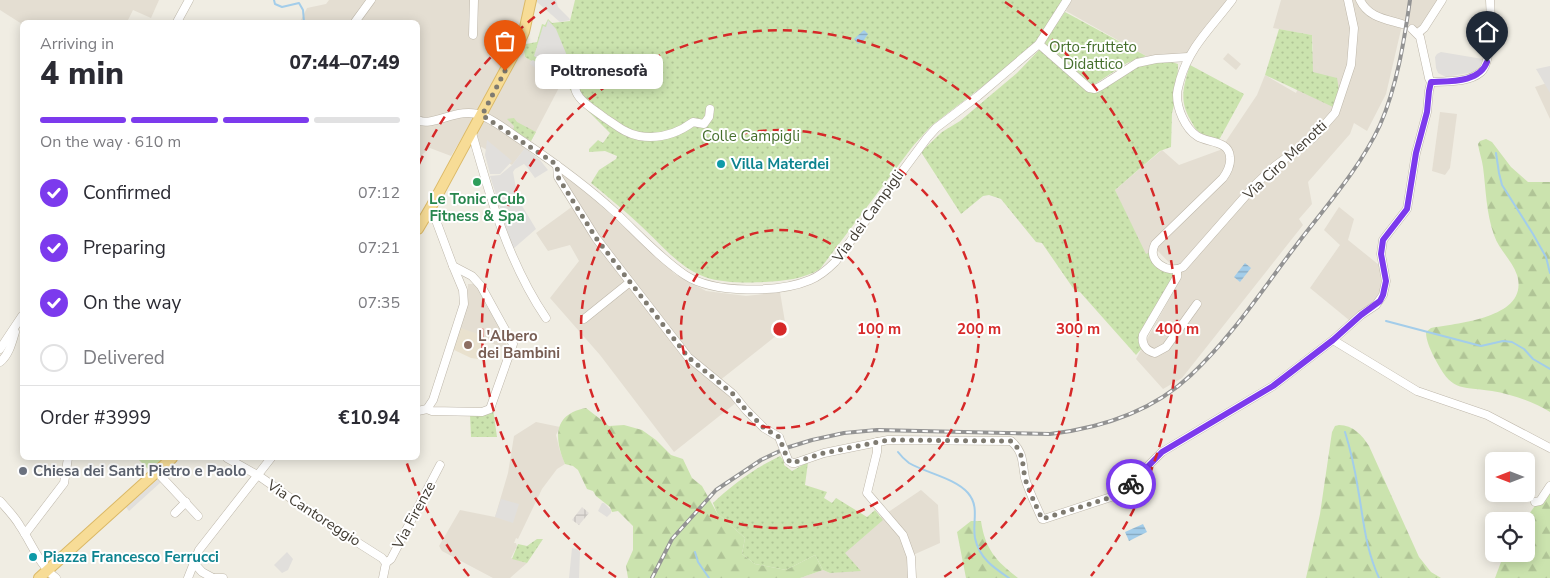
<!DOCTYPE html>
<meta charset="utf-8">
<style>
body{margin:0;font-family:"Nunito Sans",sans-serif;background:#f2f2f3;color:#2b2b33;height:100vh;display:flex;flex-direction:column;font-size:19px;white-space:nowrap}
*{box-sizing:border-box;margin:0}
p{font-size:16px;color:#7c7c81}
.icon{flex:none;width:28px;height:28px;fill:none;stroke:currentColor;stroke-width:2;stroke-linecap:round;stroke-linejoin:round}
.map{position:relative;flex:1;overflow:hidden}
.panel{position:absolute;left:20px;top:20px;width:400px;height:440px;display:flex;flex-direction:column;background:#fff;border-radius:8px;box-shadow:0 2px 12px #0003}
.panel>*{flex:none}
.needle{width:32px;rotate:270deg}
.fabs{position:absolute;left:1485px;top:452px;display:grid;gap:10px}
.fabs a{display:grid;place-items:center;width:50px;height:50px;border-radius:8px;background:#fff;box-shadow:0 2px 12px #0003;font-size:25px}
.pin{position:absolute;display:grid;place-items:center;width:42px;height:42px;color:#fff;margin:-51px -21px;border-radius:50% 50% 50% 0;rotate:-45deg;box-shadow:0 0 5px #0007}
.pin .icon{rotate:45deg}
.courier{position:absolute;display:grid;place-items:center;width:50px;height:50px;margin:-25px;border:4px solid #7c3aed;border-radius:50%;background:#fff;color:#222;box-shadow:0 1px 6px #0007}
.bubble{position:absolute;height:35px;border-radius:8px;background:#fff;box-shadow:0 2px 12px #0003;font-size:16px;font-weight:800;line-height:35px;text-align:center}
.head em{font-style:normal;font-weight:800}
.head div{display:flex;flex-direction:column-reverse}
.head{display:flex;align-items:center;justify-content:space-between;height:85px;padding:0 20px}
h1{font-size:32px;font-weight:800;line-height:38px}
.bar{display:grid;grid-template-columns:repeat(4,1fr);gap:8px 5px;align-content:center;height:60px;padding:0 20px}
.bar i{height:6px;border-radius:4px;background:#e1e1e2}
.bar .selected{background:#7c3aed}
.bar p{grid-column:span 4}
.line{display:flex;align-items:center;gap:12px;padding:0 20px;border-top:1px solid #e1e1e2}
.line div{flex:1}
ol{padding:0 20px;list-style:none}
li{display:flex;align-items:center;gap:15px;height:55px}
li p{margin-inline-start:auto}
li .icon{padding:5px;border-radius:50%;background:#7c3aed;color:#fff;stroke-width:4}
li:last-child{color:#7c7c81}
li i{width:28px;height:28px;border:2px solid #e1e1e2;border-radius:50%}
.map>svg:first-child{display:block}
.residential{fill:#e4ded2}
.industrial{fill:url(#industrial-grid)}
.education{fill:#e9e1ce}
.green{fill:url(#green-dots)}
.forest{fill:url(#forest-firs)}
.parking{fill:#e1dfdc}
.water{fill:url(#water-rules)}
.lines{fill:none;stroke-linecap:round;stroke-linejoin:round}
.stream{stroke:#a3cdea;stroke-width:2}
.minor-casing{stroke:#beb7aa;stroke-width:9}
.major-casing{stroke:#dbb967;stroke-width:12}
.minor{stroke:#fff;stroke-width:8}
.major{stroke:#f7dc96;stroke-width:10}
.rail-casing{stroke:#939393;stroke-width:4}
.rail{stroke:#fff;stroke-width:2;stroke-dasharray:5.5;stroke-linecap:butt}
.minor-bridge-casing{stroke:#beb7aa;stroke-width:9;stroke-linecap:butt}
.minor-bridge{stroke:#fff;stroke-width:8}
.done{stroke:#7f7b71;stroke-width:5;stroke-dasharray:0 9}
.route{stroke:#7c3aed;stroke-width:6}
.ring{fill:none;stroke:#d62828;stroke-width:2.5;stroke-dasharray:9 6}
.culture-dot{fill:#0f9aa8;stroke:#fff;stroke-width:2}
.leisure-dot{fill:#2e9e5b;stroke:#fff;stroke-width:2}
.education-dot{fill:#8d6e63;stroke:#fff;stroke-width:2}
.worship-dot{fill:#6b7280;stroke:#fff;stroke-width:2}
.labels{text-anchor:middle;stroke-width:4;stroke-linejoin:round;paint-order:stroke}
.park-label{font-size:15px;fill:#456f2c;stroke:#fff}
.street-label{font-size:15px;fill:#423d34;stroke:#fff}
.culture-label{font-size:15px;font-weight:bold;fill:#0d838f;stroke:#fff;text-anchor:start}
.leisure-label{font-size:15px;font-weight:bold;fill:#27864d;stroke:#fff}
.education-label{font-size:15px;font-weight:bold;fill:#785e54;stroke:#fff;text-anchor:start}
.worship-label{font-size:15px;font-weight:bold;fill:#5b616d;stroke:#fff;text-anchor:start}
.centre{fill:#d62828;stroke:#fff;stroke-width:2.5}
.ring-label{font-size:15px;text-anchor:middle;font-weight:bold;fill:#d62828;stroke:#fff;stroke-width:4;stroke-linejoin:round;paint-order:stroke}
</style>
<div class="map">
<svg width="1550" height="578" viewBox="0 0 1550 578">
<defs>
<pattern id="industrial-grid" width="8" height="8" patternUnits="userSpaceOnUse" patternTransform="scale(1.25)"><rect width="8" height="8" fill="#e2ded9"/><path d="M0 4h8M4 0v8" fill="none" stroke="#c3bfbb"/></pattern>
<pattern id="green-dots" width="8" height="8" patternUnits="userSpaceOnUse" patternTransform="scale(1.25)"><rect width="8" height="8" fill="#cbe3ae"/><path d="M2 2h.1M6 6h.1" fill="none" stroke="#b0c496" stroke-width="1.8" stroke-linecap="round"/></pattern>
<pattern id="forest-firs" width="22" height="20" patternUnits="userSpaceOnUse" patternTransform="scale(1.25)"><rect width="22" height="20" fill="#cbe3ae"/><path d="M5 1l3.5 6h-7zM16 11l3.5 6h-7z" fill="#b0c496"/></pattern>
<pattern id="water-rules" width="6" height="5" patternUnits="userSpaceOnUse" patternTransform="scale(1.25)"><rect width="6" height="5" fill="#a3cdea"/><path d="M0 2.5h6" fill="none" stroke="#86a8be"/></pattern>
</defs>
<rect width="100%" height="100%" fill="#f0ede3"/>
<g class="residential">
<path d="M0,0H159L151,18L133,10L127,22H22V24L0,10Z"/>
<path d="M329,0H528L523,21L513,49L524,51L525,57L563,80L531,141L512,165L463,136L451,156L430,148L418,158V22H300L307,8L326,4Z"/>
<path d="M1071,0H1237L1188,57H1148L1066,11Z"/>
<path d="M1281,0H1438L1427,21L1418,30L1403,21L1386,94L1367,131L1354,123L1350,134L1308,182L1312,204L1299,219L1303,225L1182,378L1163,389L1136,359L1182,276L1155,248L1145,256L1115,190L1162,150L1179,165L1220,150L1257,95L1265,75L1296,93L1313,51L1312,35L1273,28Z"/>
<path d="M1228,53L1241,64L1236,70L1223,59Z"/>
<path d="M1550,82V119L1535,87Z"/>
<path d="M1440,112L1457,114L1450,168L1445,175L1432,171Z"/>
<path d="M563,174L587,193L675,274L706,291L746,296L780,292L786,328L719,381L737,402L674,452L600,355L550,298L579,261L570,245L548,251L536,233L573,206L577,210L582,207L560,176Z"/>
<path d="M1339,207L1354,219L1348,240L1379,265L1383,286L1376,301L1349,320L1310,288L1340,245L1324,230Z"/>
<path d="M468,284H477L485,304L500,326L508,349L483,340L460,328L467,306Z"/>
<path d="M536,422L560,427L556,435L560,451L565,464L557,469L542,489L518,539L516,538L514,543H516L517,546L511,558L527,563L510,578H493L442,551L439,546L460,510L495,517L508,473L514,436Z"/>
<path d="M921,490L938,505L940,543L913,555L915,578H800L823,570L830,573L859,570L842,550L881,517Z"/>
</g>
<path class="industrial" d="M582,507L589,513L579,525L572,520Z"/>
<path class="education" d="M460,328L484,336L478,359L471,358L452,349Z"/>
<g class="green">
<path d="M575,0H1065L1036,45L931,126L913,146L820,269C804,279 783,281 765,282C747,283 721,283 705,277C679,268 660,243 640,225C624,210 608,197 591,183L599,170L616,159L617,156L605,151L589,152V149L598,140L603,143L610,133L579,102L563,80L525,57L524,51L526,44L537,42L542,24L545,25L548,19L552,23L570,21Z"/>
<path d="M1065,12L1146,56L1127,63L1095,84L1088,85L1041,46Z"/>
<path d="M1279,29L1312,35L1313,72L1337,78L1339,90L1333,107L1265,75Z"/>
<path d="M1040,49L1089,91C1114,78 1149,52 1178,64L1177,94L1172,113L1171,147L1160,151L1115,190L1146,254L1152,251L1154,258L1177,270L1143,335V347L1136,355L1080,292L1075,291L1042,243L1036,242L1001,199L989,195L983,196L961,214L921,152L942,132L960,121L1017,73Z"/>
<path d="M1190,65L1244,94L1219,140C1212,138 1204,136 1198,131C1195,129 1193,124 1191,121C1179,101 1183,87 1190,65Z"/>
<path d="M514,118L517,122L536,132L531,141L513,130L514,126L507,119Z"/>
<path d="M493,409L497,437H471L470,414Z"/>
<path d="M780,456L784,461V465L792,471L808,462L805,485L827,492L824,498L832,503L836,498L867,517L875,510L883,520L845,553L861,571L830,573L823,570L815,555L786,570L755,564L742,554L745,538L717,513L713,503C733,484 755,468 780,456Z"/>
<path d="M537,539H543L527,563L512,559L518,544L527,546Z"/>
</g>
<g class="forest">
<path d="M1486,139L1492,142L1511,167L1528,182H1550V412C1534,402 1511,394 1492,391C1458,386 1452,392 1434,357C1430,349 1426,340 1426,332L1431,328C1458,323 1530,318 1517,275C1512,260 1499,250 1494,235C1486,212 1486,190 1483,167C1482,159 1479,152 1478,144L1480,141Z"/>
<path d="M586,408L609,426L624,425L642,430L656,440L671,455L683,459L692,478L702,486L717,513L745,538L742,554L755,564L786,570L815,555L823,570L800,578H628L626,566L633,550V526L618,511L612,512L610,507L596,496L593,491L587,489L578,470L573,466L565,464C554,438 553,414 586,408Z"/>
<path d="M1339,425C1353,425 1362,435 1369,446L1419,557L1431,572L1441,578H1306L1320,514L1332,432L1335,426Z"/>
<path d="M137,458H166L153,470H149Z"/>
<path d="M1550,481V578H1495L1504,554H1526V521H1524L1545,492Z"/>
<path d="M971,521H981C985,549 996,561 1018,578H966L957,532Z"/>
</g>
<g class="parking">
<path d="M537,0H556L558,7L569,18L570,20L560,22L537,2Z"/>
<path d="M548,20L556,29L570,63L561,73L534,56L543,26L546,27Z"/>
<path d="M1441,52L1483,59L1480,66L1474,72L1446,77L1438,73L1436,68L1435,57L1437,54Z"/>
<path d="M533,60L563,80L560,86L530,64L531,61Z"/>
<path d="M1550,66V93L1536,69Z"/>
<path d="M487,140L512,161L500,174H490L485,155Z"/>
<path d="M525,148L540,160L548,170L535,178L527,167L524,164L515,169L513,172L518,199L536,229L513,249L490,176L500,175L512,165Z"/>
<path d="M158,479L161,482L129,511L126,507Z"/>
<path d="M501,499L519,504L513,523L495,517Z"/>
<path d="M602,503H604L611,510V513L607,517L598,511Z"/>
<path d="M572,548L577,549L580,552L579,578H569Z"/>
<path d="M287,552L293,559L288,570L282,573L274,565Z"/>
</g>
<g class="water">
<path d="M864,30L868,34L864,40L858,44L854,39Z"/>
<path d="M1245,263L1251,268L1240,282L1234,277Z"/>
<path d="M1143,524L1147,532L1129,541L1125,532Z"/>
</g>
<g class="lines">
<g class="stream">
<path d="M274,0L275,4L282,7L299,3L303,10L304,22"/>
<path d="M1496,153L1499,173L1502,185L1533,234L1546,257L1550,273"/>
<path d="M1386,321L1481,346L1503,341L1512,342L1524,349L1533,359L1550,369"/>
<path d="M1345,432C1351,451 1355,470 1358,489C1364,522 1365,547 1379,578"/>
<path d="M898,452C901,456 905,460 909,463C926,473 955,478 968,493C980,507 972,522 975,538C979,558 994,568 1009,578"/>
<path d="M695,552L698,562L709,578"/>
</g>
<g class="minor-casing">
<g id="minor">
<path d="M1232,0C1211,28 1190,46 1180,80C1179,85 1177,90 1177,95C1177,109 1185,128 1197,136C1207,143 1229,140 1230,157C1231,165 1228,171 1223,178L1155,244C1146,261 1168,275 1183,267L1256,184L1275,166L1313,138L1335,113L1351,65L1354,28L1348,0"/>
<path d="M1360,0C1368,17 1385,19 1402,24"/>
<path d="M177,22L189,0"/>
<path d="M355,22L371,0"/>
<path d="M1412,29L1420,37L1429,78L1431,82L1429,91L1427,112L1416,153L1407,209L1383,240L1381,254L1386,281L1383,295L1376,305L1361,315L1333,340L1417,391L1487,415L1550,448"/>
<path d="M1418,33L1424,28L1442,0"/>
<path d="M473,35L474,0"/>
<path d="M1039,44L1089,88L1095,89L1101,86L1137,63L1156,59L1188,57"/>
<path d="M577,78C567,96 594,109 605,118C616,125 626,134 639,136C658,139 677,134 693,122L704,124L709,117L710,109"/>
<path d="M1431,82C1447,81 1468,83 1481,72C1492,63 1491,15 1490,0"/>
<path d="M418,120C432,128 460,105 483,116C497,122 509,132 521,140C555,163 588,187 617,214C639,235 660,258 685,275C714,294 779,293 810,280C820,276 827,270 835,262L927,138L936,128L978,96L1039,44L1067,0"/>
<path d="M472,133C490,197 508,262 546,318"/>
<path d="M557,165L558,177L596,238L688,357L733,394L746,410L764,428L779,437"/>
<path d="M1177,270V277L1174,282L1143,335C1141,344 1146,351 1155,353L1166,347L1197,304"/>
<path d="M584,319L630,282"/>
<path d="M0,349L22,316"/>
<path d="M0,362C9,355 12,342 15,332"/>
<path d="M427,409L432,411L482,412L490,409L513,344L481,286L472,276L453,266L431,207"/>
<path d="M418,411L427,409L433,400L464,304L463,290L453,266"/>
<path d="M877,442V452L867,493L903,535L911,557L912,578"/>
<path d="M227,458L259,476L319,518L382,558L386,563L383,578"/>
<path d="M788,460L792,463H795L824,453L888,440L1011,441C1024,452 1022,463 1025,478C1029,492 1036,505 1042,519H1044L1111,497L1127,487L1162,452L1273,386L1333,340"/>
<path d="M157,472L198,516"/>
<path d="M0,501C7,509 15,517 20,526C31,542 40,566 56,578"/>
<path d="M1535,502L1540,501L1550,486"/>
<path d="M175,513L186,502"/>
<path d="M25,534L64,483L68,458"/>
<path d="M194,563L202,572L213,578"/>
<path d="M386,563L391,559L440,465"/>
<path d="M188,578L199,550L271,458"/>
<path d="M215,578H223"/>
</g>
</g>
<g class="major-casing">
<g id="major">
<path d="M418,229L431,207L515,52L524,32L531,0"/>
<path d="M39,578L172,458"/>
</g>
</g>
<use href="#minor" class="minor"/>
<use href="#major" class="major"/>
<g class="rail-casing">
<path id="rail" d="M652,578L672,539L716,490L761,460L786,448L812,440L844,433L877,430L1050,434C1101,428 1153,411 1191,375C1232,337 1264,287 1298,243C1327,205 1360,168 1380,125C1397,86 1404,42 1410,0"/>
</g>
<use href="#rail" class="rail"/>
<g class="minor-bridge-casing">
<path id="minor-bridge" d="M779,437L788,460"/>
</g>
<use href="#minor-bridge" class="minor-bridge"/>
</g>
<g class="lines">
<path class="done" d="M505,71L482,115L557,165L558,177L596,238L688,357L733,394L746,410L764,428L779,437L788,460L792,463L824,453L888,440L1011,441C1024,452 1022,463 1025,478C1029,492 1036,505 1042,519L1112,497L1131,484"/>
<path class="route" d="M1131,484L1162,452L1273,386L1333,340L1361,315L1380,301L1383,295L1386,281L1381,254L1383,240L1407,209L1416,153L1427,112L1429,91L1431,82C1450,81 1479,83 1487,62"/>
</g>
<g class="ring">
<circle cx="780" cy="329" r="99"/>
<circle cx="780" cy="329" r="199"/>
<path d="M616 577A298 298 0 1 1 944 577"/>
<path d="M469 576A397 397 0 0 1 405 458M419 164A397 397 0 0 1 555 2M1005 2A397 397 0 0 1 1091 576"/>
</g>
<g class="culture-dot">
<circle cx="721" cy="164" r="5"/>
<circle cx="33" cy="557" r="5"/>
</g>
<circle class="leisure-dot" cx="477" cy="182" r="5"/>
<circle class="education-dot" cx="468" cy="345" r="5"/>
<circle class="worship-dot" cx="23" cy="471" r="5"/>
<g class="labels">
<g class="park-label">
<text x="1093" y="52">Orto-frutteto<tspan x="1093" dy="17">Didattico</tspan></text>
<text x="751" y="141">Colle Campigli</text>
</g>
<g class="street-label">
<text transform="translate(1285 160) rotate(-43)" y="5">Via Ciro Menotti</text>
<text transform="translate(868 216) rotate(-54)" y="5">Via dei Campigli</text>
<text transform="translate(314 513) rotate(33)" y="5">Via Cantoreggio</text>
<text transform="translate(414 515) rotate(-62)" y="5">Via Firenze</text>
</g>
<g class="culture-label">
<text x="731" y="169">Villa Materdei</text>
<text x="43" y="562">Piazza Francesco Ferrucci</text>
</g>
<g class="leisure-label">
<text x="477" y="204">Le Tonic cCub<tspan x="477" dy="17">Fitness &amp; Spa</tspan></text>
</g>
<g class="education-label">
<text x="478" y="341">L'Albero<tspan x="478" dy="17">dei Bambini</tspan></text>
</g>
<g class="worship-label">
<text x="33" y="476">Chiesa dei Santi Pietro e Paolo</text>
</g>
</g>
<circle cx="780" cy="329" r="8" class="centre"/>
<g class="ring-label">
<text x="879" y="334">100 m</text>
<text x="979" y="334">200 m</text>
<text x="1078" y="334">300 m</text>
<text x="1177" y="334">400 m</text>
</g>
</svg>
<div class="fabs">
<a><svg class="needle" viewBox="-14 -14 28 28"><path d="M0-13l5 13h-10z" fill="#e53935"/><path d="M0 13l5-13h-10z" fill="#7c7c81"/></svg></a>
<a><svg class="icon" aria-label="locate" viewBox="0 0 24 24"><circle cx="12" cy="12" r="6"/><path d="M12 2v4M12 18v4M2 12h4M18 12h4"/></svg></a>
</div>
<div class="pin" style="left:505px;top:71px;background:#ea580c"><svg class="icon" aria-label="bag" viewBox="0 0 24 24"><path d="M5 8h14l-1 12H6zM9 8a3 3 0 0 1 6 0"/></svg></div>
<div class="pin" style="left:1487px;top:62px;background:#1f2937"><svg class="icon" aria-label="home" viewBox="0 0 24 24"><path d="M3 11l9-7 9 7M6 9v11h12V9"/></svg></div>
<div class="courier" style="left:1131px;top:484px"><svg class="icon" aria-label="bike" viewBox="0 0 24 24"><circle cx="6" cy="16" r="4"/><circle cx="18" cy="16" r="4"/><path d="M6 16l4-8h5l3 8M10 8l3 8H6M13 5h3"/></svg></div>
<div class="bubble" style="left:535px;top:54px;width:128px">Poltronesofà</div>
<section class="panel">
<div class="head"><div><h1>4 min</h1><p>Arriving in</p></div><em>07:44–07:49</em></div>
<div class="bar"><i class="selected"></i><i class="selected"></i><i class="selected"></i><i></i><p>On the way · 610 m</p></div>
<ol>
<li><svg class="icon" aria-label="check" viewBox="0 0 24 24"><path d="M5 12l5 5 9-10"/></svg>Confirmed<p>07:12</p></li>
<li><svg class="icon" aria-label="check" viewBox="0 0 24 24"><path d="M5 12l5 5 9-10"/></svg>Preparing<p>07:21</p></li>
<li><svg class="icon" aria-label="check" viewBox="0 0 24 24"><path d="M5 12l5 5 9-10"/></svg>On the way<p>07:35</p></li>
<li><i></i>Delivered</li>
</ol>
<div class="line" style="height:65px"><div>Order #3999</div><b>€10.94</b></div>
</section>
</div>
